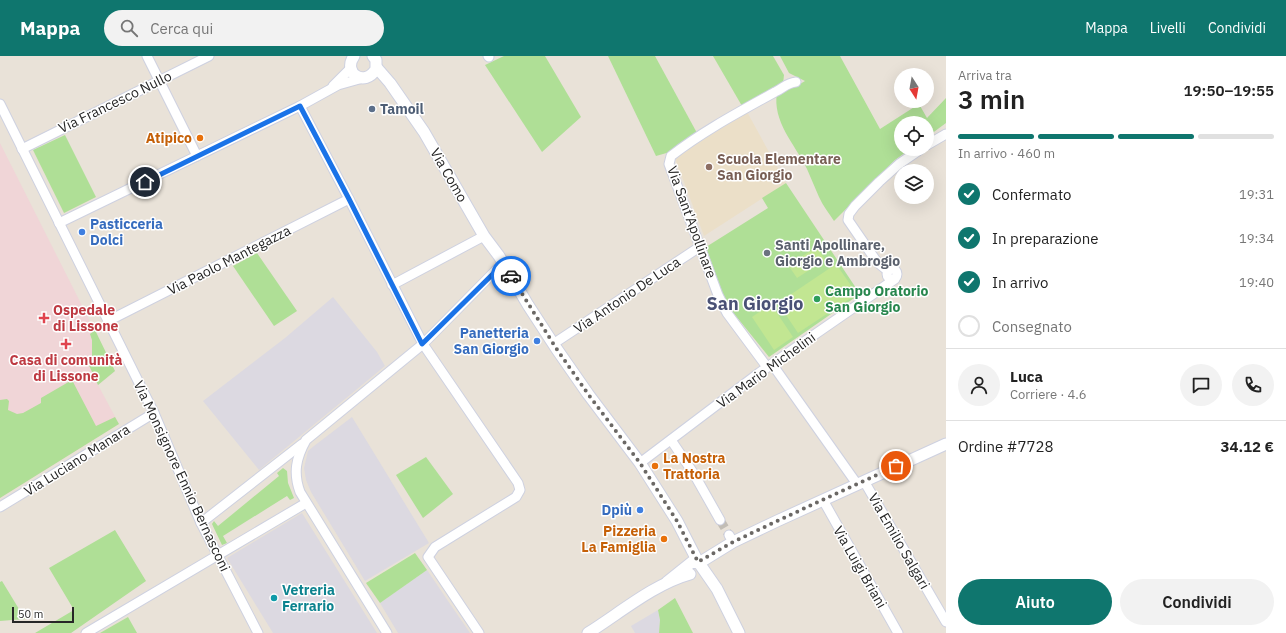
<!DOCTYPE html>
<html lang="it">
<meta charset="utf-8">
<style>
body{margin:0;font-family:"IBM Plex Sans",sans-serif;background:#f2f2f2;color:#222;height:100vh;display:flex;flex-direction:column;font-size:15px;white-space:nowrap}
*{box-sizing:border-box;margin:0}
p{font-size:13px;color:#767676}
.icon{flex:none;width:22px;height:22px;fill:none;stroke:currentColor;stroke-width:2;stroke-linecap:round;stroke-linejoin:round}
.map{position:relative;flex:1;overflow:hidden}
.sheet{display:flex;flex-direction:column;background:#fff;width:340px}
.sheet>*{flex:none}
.needle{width:26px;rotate:169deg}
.tools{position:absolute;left:894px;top:12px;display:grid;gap:8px}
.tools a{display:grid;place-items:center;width:40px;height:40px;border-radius:50%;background:#fff;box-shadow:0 4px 16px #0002;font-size:20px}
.scale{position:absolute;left:12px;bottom:10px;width:62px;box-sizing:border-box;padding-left:4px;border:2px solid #272727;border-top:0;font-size:11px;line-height:14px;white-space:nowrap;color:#272727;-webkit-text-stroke:3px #fff;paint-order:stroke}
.pin{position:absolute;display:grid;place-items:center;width:34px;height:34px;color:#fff;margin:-17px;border:2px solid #fff;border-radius:50%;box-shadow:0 1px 4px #0007}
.courier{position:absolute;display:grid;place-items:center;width:40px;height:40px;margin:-20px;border:3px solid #1a73e8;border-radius:50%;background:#fff;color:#222;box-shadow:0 1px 5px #0007}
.overview em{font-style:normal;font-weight:600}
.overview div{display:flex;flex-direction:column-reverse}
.overview{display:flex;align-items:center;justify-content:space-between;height:68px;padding:0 12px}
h1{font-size:26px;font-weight:600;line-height:30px}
.bar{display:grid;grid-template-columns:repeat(4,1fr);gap:6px 4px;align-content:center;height:48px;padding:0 12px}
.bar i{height:5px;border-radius:3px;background:#e0e0e0}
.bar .selected{background:#0f766e}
.bar p{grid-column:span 4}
.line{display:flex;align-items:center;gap:10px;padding:0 12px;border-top:1px solid #e0e0e0}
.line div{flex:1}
.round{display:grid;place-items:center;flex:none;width:42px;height:42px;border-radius:21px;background:#f2f2f2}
ol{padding:0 12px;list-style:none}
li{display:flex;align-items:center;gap:12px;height:44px}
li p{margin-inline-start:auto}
li .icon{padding:4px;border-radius:50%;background:#0f766e;color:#fff;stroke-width:4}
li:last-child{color:#767676}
li i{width:22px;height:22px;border:2px solid #e0e0e0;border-radius:50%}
.action{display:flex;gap:8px;margin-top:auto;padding:8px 12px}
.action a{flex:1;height:46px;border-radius:24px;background:#0f766e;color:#fff;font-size:16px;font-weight:600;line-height:46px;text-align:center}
.action a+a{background:#f2f2f2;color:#222}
header{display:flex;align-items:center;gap:24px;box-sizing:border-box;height:56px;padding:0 20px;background:#0f766e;color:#fff}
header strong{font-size:19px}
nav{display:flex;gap:22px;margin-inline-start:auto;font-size:14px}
.search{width:280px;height:36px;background:#f2f2f2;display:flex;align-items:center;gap:10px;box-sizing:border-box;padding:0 14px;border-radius:22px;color:#767676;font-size:15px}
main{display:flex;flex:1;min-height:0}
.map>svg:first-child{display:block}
.industrial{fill:#dcd9e1}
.education{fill:#ebdfc8}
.medical{fill:#f0d5d7}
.green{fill:#afdf96}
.pitch{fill:#c2e692}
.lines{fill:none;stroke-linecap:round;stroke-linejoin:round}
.minor-tunnel{stroke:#c2bdb5;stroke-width:9;stroke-dasharray:9 4.5;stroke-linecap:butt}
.minor-casing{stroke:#ced1e0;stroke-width:11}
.tertiary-casing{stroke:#ced1e0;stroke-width:13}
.minor{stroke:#fff;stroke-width:9}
.tertiary{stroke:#fff;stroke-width:11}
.done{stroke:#6b6865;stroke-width:4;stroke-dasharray:0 7.2}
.route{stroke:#1a73e8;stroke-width:5}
.service-dot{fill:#5c6f8a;stroke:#fff;stroke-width:1.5}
.food-dot{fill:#e8710a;stroke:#fff;stroke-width:1.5}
.education-dot{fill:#8d6e63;stroke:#fff;stroke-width:1.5}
.shop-dot{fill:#3f7fe0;stroke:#fff;stroke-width:1.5}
.worship-dot{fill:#6b7280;stroke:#fff;stroke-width:1.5}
.leisure-dot{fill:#2e9e5b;stroke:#fff;stroke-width:1.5}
.health-dot{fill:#e0444e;stroke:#fff;stroke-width:1.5}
.culture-dot{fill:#0f9aa8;stroke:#fff;stroke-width:1.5}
.labels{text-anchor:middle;stroke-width:3;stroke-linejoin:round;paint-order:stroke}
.street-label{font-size:14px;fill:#272727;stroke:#fff}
.service-label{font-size:14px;font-weight:bold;fill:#4e5e75;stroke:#fff;text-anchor:start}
.food-label{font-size:14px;font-weight:bold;fill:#c56008;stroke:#fff;text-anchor:end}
.education-label{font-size:14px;font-weight:bold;fill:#785e54;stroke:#fff;text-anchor:start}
.shop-label{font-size:14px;font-weight:bold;fill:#366cbe;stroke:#fff;text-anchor:end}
.worship-label{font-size:14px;font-weight:bold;fill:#5b616d;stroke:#fff;text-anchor:start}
.leisure-label{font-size:14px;font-weight:bold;fill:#27864d;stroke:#fff;text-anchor:start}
.health-label{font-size:14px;font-weight:bold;fill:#be3a42;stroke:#fff;text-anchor:start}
.culture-label{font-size:14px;font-weight:bold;fill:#0d838f;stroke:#fff;text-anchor:start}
.district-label{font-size:18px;font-weight:bold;fill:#4a5175;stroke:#fff}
</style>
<header>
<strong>Mappa</strong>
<div class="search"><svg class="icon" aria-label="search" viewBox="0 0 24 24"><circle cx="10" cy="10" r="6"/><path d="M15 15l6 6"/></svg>Cerca qui</div>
<nav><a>Mappa</a><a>Livelli</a><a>Condividi</a></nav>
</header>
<main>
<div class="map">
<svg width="946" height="577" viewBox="0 0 946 577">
<rect width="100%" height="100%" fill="#e9e2d8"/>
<g class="industrial">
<path d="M333,241L377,296L385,310L259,414L203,345L285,282Z"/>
<path d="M352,361L429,487L365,525L311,436L306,424L304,412L308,395L314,390Z"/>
<path d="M302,457L377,577H273L227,502Z"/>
<path d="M427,514L448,545L470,577H398L380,547Z"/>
<path d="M658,554L660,564L659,577H635L631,570Z"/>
</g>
<path class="education" d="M746,54L786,127L704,180L675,102Z"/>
<path class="medical" d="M0,87L115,315L98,329L119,368L0,442Z"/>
<g class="green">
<path d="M504,0H545L581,61L542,96L485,9Z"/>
<path d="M608,0H655L697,77L670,96L656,100Z"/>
<path d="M713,0H773L784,19L783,28L742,50Z"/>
<path d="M780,0H840L880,73L919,48L927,62L946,42V67L927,81V67H901V93H910L895,104L834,165C829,157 823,150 819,141C815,132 811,122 807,113C795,88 772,66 777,36L795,31L805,25L789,17Z"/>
<path d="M65,79L96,141L64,157L33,94Z"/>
<path d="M786,127L860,238L769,301L731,254L722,236L706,191L768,152L762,142Z"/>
<path d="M257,197L297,255L274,270L233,210Z"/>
<path d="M95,274L115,315L98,329L87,305L89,301L92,300V284L90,278Z"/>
<path d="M72,324L96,370L115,361L119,368L0,442V344L7,343L9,345L8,354L17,358L23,357L41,347V342Z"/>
<path d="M426,401L453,438L423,462L396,419Z"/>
<path d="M283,412L287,415L288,427L294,442L290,444L287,440L223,480L227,487L222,489L212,468L214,465L218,470L279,420L277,417Z"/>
<path d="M115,474L146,525L71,577H35L74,554L49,512Z"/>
<path d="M415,497L427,514L380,547L366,527Z"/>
<path d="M2,525L25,563L0,565V526Z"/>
<path d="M675,542L693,577H659L660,564L658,554Z"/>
<path d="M128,561L137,577H100Z"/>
</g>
<g class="pitch">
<path d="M817,191L825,204L797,222L788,209Z"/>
<path d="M836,208L857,238L798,277L778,247Z"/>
<path d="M771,248L793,281L774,294L752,261Z"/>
</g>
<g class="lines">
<path class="minor-tunnel" d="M720,464L729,479"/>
<g class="minor-casing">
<g id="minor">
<path d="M147,0L197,100"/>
<path d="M488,0L489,1"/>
<path d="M333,30L351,12"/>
<path d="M0,48L154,357L201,467L258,577"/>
<path d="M300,50L349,143L423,288L518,427L520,434L516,441L435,491L428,501L479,577"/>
<path d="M927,89L946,78"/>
<path d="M22,93L209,0"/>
<path d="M59,167L300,50L338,29L363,22"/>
<circle cx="892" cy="218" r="5"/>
<path d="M888,215L877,206L848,164L849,158L855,150L879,126L899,108L921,93"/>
<path d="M392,229L484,180"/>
<path d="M108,265L349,143"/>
<path d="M553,288L701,190"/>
<path d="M772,308L857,428"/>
<path d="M767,311L727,257L718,239L669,108L671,100C703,75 739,56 775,36C784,32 786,27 796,26"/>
<path d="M671,384L694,418L720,464"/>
<path d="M640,407L759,317L895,223"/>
<path d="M864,425L946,566"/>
<path d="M823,444L898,577"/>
<path d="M0,451L154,357"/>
<path d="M201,467L302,388"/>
<path d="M729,479L733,486"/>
<path d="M86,577L306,447"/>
<path d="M387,577L300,436C293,417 296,402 306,384L423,288L503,207"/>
</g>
</g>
<g class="tertiary-casing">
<g id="tertiary">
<path d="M354,0C342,17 365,32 376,13V4L373,0"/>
<path d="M377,12L390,27L424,76L484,180L499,200L528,249L556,292L588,338L640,407L677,465L698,506"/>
<path d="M699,507L733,486L777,465L946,388"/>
<path d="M667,526L692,506L699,507L717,533L739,577"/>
<path d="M588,577C620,557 654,528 690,518"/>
</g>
</g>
<use href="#minor" class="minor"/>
<use href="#tertiary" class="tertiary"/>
</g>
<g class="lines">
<path class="done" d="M511,220L556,292L588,338L640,407L677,465L698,506L733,486L777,465L896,410"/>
<path class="route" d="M145,126L300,50L349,143L422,288L503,208L511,220"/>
</g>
<circle class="service-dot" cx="372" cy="53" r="4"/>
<g class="food-dot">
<circle cx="200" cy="82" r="4"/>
<circle cx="655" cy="410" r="4"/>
<circle cx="664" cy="483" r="4"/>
</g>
<circle class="education-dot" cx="709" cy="111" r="4"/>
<g class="shop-dot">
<circle cx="82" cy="176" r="4"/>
<circle cx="537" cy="285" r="4"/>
<circle cx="640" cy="454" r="4"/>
</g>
<circle class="worship-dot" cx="767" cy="197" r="4"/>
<circle class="leisure-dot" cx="817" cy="243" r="4"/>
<g class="health-dot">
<path d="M42 256h4v4h4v4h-4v4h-4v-4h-4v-4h4z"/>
<path d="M64 282h4v4h4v4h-4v4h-4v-4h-4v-4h4z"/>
</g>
<circle class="culture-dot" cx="274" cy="542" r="4"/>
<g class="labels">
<g class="street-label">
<text transform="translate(115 46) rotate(-26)" y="5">Via Francesco Nullo</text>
<text transform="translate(449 119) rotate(60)" y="5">Via Como</text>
<text transform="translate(692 166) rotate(70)" y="5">Via Sant'Apollinare</text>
<text transform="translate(229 204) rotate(-27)" y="5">Via Paolo Mantegazza</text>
<text transform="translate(627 239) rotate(-34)" y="5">Via Antonio De Luca</text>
<text transform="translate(766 314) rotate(-36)" y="5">Via Mario Michelini</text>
<text transform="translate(77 404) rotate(-32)" y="5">Via Luciano Manara</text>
<text transform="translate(182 420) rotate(65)" y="5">Via Monsignore Ennio Bernasconi</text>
<text transform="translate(899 485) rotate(60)" y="5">Via Emilio Salgari</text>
<text transform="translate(860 511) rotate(60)" y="5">Via Luigi Briani</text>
</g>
<g class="service-label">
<text x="380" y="58">Tamoil</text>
</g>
<g class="food-label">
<text x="192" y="87">Atipico</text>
<text x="663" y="407" text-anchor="start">La Nostra<tspan x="663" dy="16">Trattoria</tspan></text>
<text x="656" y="480">Pizzeria<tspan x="656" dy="16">La Famiglia</tspan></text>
</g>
<g class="education-label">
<text x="717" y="108">Scuola Elementare<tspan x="717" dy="16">San Giorgio</tspan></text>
</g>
<g class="shop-label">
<text x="90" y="173" text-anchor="start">Pasticceria<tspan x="90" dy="16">Dolci</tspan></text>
<text x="529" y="282">Panetteria<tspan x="529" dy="16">San Giorgio</tspan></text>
<text x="632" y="459">Dpiù</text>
</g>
<g class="worship-label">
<text x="775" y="194">Santi Apollinare,<tspan x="775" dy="16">Giorgio e Ambrogio</tspan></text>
</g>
<g class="leisure-label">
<text x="825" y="240">Campo Oratorio<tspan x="825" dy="16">San Giorgio</tspan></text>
</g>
<g class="health-label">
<text x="53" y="259">Ospedale<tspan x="53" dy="16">di Lissone</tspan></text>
<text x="66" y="309" text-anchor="middle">Casa di comunità<tspan x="66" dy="16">di Lissone</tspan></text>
</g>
<g class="culture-label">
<text x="282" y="539">Vetreria<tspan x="282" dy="16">Ferrario</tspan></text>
</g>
<g class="district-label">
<text x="755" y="254">San Giorgio</text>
</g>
</g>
</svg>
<div class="tools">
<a><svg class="needle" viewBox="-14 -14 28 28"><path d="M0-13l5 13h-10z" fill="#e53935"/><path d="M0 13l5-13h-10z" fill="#767676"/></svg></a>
<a><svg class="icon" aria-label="locate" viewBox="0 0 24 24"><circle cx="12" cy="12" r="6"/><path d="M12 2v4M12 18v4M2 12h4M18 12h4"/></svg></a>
<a><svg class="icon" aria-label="layers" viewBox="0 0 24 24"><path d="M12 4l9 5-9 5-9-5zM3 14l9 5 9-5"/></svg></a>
</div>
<div class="scale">50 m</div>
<div class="pin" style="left:896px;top:410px;background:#ea580c"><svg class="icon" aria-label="bag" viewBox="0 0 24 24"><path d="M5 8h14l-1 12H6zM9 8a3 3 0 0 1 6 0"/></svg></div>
<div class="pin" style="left:145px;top:126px;background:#1f2937"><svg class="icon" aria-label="home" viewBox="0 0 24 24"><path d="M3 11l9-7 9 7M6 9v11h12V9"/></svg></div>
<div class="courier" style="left:511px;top:220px"><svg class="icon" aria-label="car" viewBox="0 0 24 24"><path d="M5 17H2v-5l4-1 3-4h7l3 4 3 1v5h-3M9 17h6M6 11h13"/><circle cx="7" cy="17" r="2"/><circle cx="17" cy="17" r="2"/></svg></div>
</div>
<section class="sheet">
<div class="overview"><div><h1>3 min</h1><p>Arriva tra</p></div><em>19:50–19:55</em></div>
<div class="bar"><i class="selected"></i><i class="selected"></i><i class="selected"></i><i></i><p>In arrivo · 460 m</p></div>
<ol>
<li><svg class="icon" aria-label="check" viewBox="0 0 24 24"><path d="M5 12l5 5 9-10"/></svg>Confermato<p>19:31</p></li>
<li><svg class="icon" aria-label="check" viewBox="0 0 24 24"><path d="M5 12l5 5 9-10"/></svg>In preparazione<p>19:34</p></li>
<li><svg class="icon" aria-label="check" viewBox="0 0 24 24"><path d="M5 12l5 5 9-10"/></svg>In arrivo<p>19:40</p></li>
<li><i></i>Consegnato</li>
</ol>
<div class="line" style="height:72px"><a class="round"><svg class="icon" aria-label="person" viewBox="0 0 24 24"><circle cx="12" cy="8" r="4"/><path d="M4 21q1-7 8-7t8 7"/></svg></a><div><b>Luca</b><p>Corriere · 4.6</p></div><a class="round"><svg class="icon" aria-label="chat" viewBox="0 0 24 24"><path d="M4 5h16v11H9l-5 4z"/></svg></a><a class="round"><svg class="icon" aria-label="phone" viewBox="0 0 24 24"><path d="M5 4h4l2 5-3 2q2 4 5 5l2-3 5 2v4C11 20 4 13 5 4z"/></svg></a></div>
<div class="line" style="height:52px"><div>Ordine #7728</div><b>34.12 €</b></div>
<div class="action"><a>Aiuto</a><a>Condividi</a></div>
</section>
</main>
